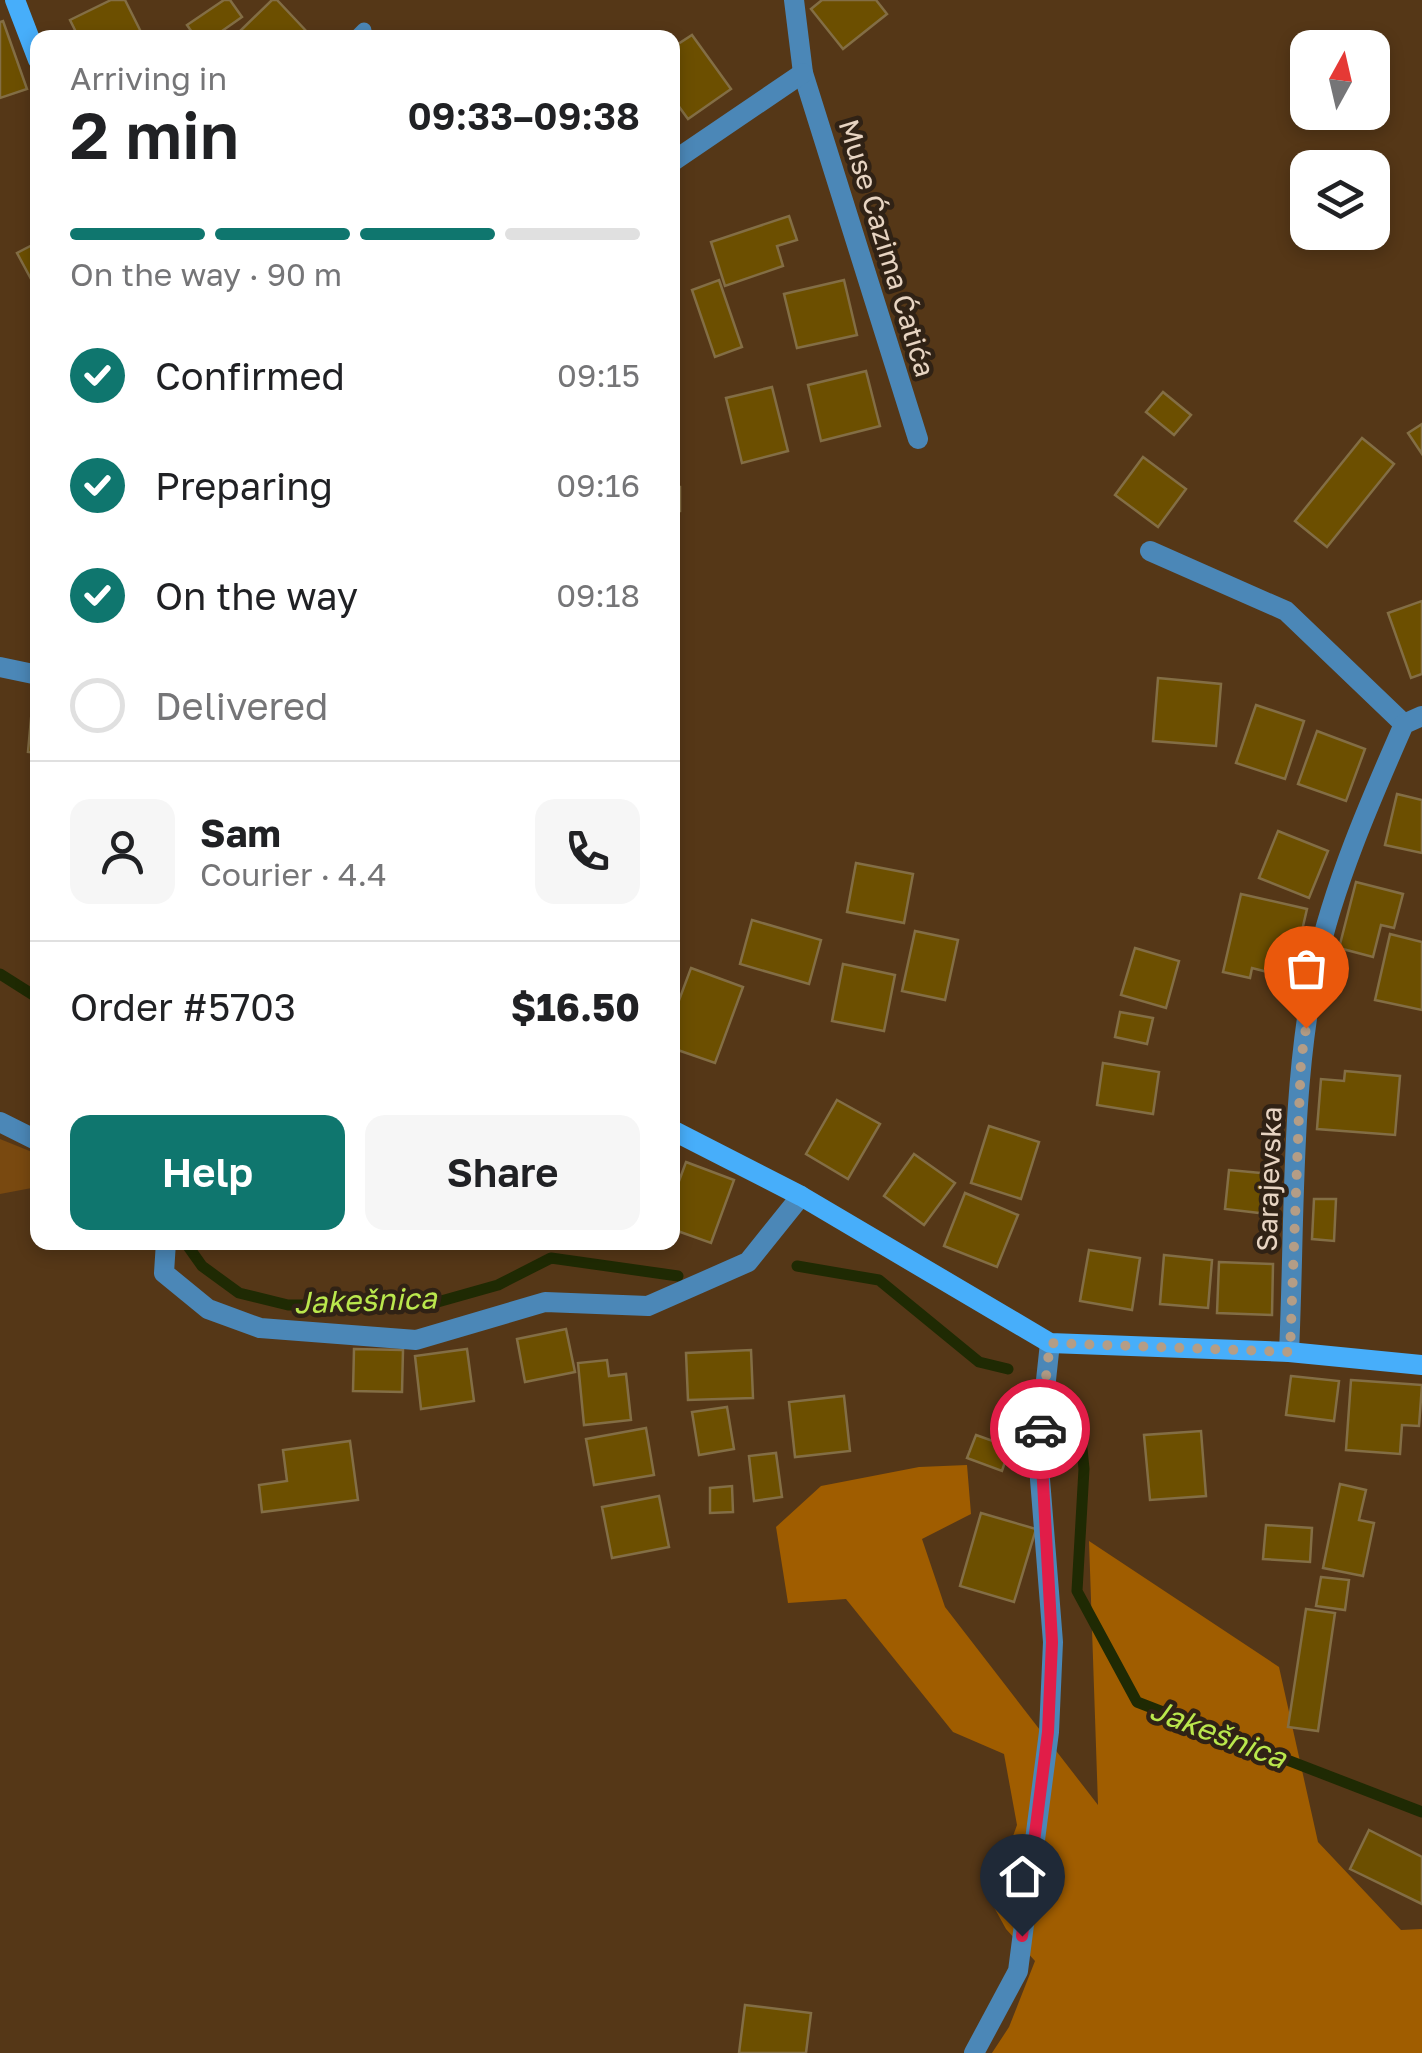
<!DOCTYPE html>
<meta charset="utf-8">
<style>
body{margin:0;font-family:"Golos Text",sans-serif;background:#f6f6f6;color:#202124;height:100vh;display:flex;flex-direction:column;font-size:38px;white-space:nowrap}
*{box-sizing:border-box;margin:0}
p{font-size:32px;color:#757577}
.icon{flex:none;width:55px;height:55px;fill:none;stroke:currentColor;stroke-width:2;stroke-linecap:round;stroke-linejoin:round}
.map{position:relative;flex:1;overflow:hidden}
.sheet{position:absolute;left:30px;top:30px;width:650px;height:1220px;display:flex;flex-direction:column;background:#fff;border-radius:20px;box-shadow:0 5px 15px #0003}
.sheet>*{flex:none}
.needle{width:65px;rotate:8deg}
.tools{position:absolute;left:1290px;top:30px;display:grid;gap:20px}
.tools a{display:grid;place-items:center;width:100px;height:100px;border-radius:20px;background:#fff;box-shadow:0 5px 15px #0003;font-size:50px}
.pin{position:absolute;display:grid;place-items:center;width:85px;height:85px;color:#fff;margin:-102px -42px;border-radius:50% 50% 50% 0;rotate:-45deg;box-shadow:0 0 10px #0007}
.pin .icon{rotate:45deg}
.courier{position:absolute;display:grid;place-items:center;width:100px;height:100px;margin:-50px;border:8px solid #e11d48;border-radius:50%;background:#fff;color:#222;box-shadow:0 2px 12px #0007}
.headline em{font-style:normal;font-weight:600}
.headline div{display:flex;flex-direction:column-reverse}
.headline{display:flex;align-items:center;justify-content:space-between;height:170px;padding:0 40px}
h1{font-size:65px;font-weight:600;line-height:75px}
.bar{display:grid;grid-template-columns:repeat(4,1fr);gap:15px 10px;align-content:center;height:120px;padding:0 40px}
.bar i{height:12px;border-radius:8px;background:#e0e0e0}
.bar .selected{background:#0f766e}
.bar p{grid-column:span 4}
.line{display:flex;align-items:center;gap:25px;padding:0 40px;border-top:2px solid #e0e0e0}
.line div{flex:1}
.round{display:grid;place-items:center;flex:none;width:105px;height:105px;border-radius:20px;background:#f6f6f6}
ol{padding:0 40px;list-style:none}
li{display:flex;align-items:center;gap:30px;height:110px}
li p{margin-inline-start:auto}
li .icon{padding:10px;border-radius:50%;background:#0f766e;color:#fff;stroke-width:4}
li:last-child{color:#757577}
li i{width:55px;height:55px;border:5px solid #e0e0e0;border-radius:50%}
.button{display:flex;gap:20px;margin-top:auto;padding:20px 40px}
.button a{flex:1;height:115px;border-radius:20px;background:#0f766e;color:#fff;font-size:40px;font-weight:600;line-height:115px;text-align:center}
.button a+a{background:#f6f6f6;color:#202124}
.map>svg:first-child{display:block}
.green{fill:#794910}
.forest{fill:#a05d00}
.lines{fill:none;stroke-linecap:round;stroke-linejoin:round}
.stream{stroke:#1f2a03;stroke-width:11}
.building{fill:#6c4f00;stroke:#836e45;stroke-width:2.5}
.lane{stroke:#4b87b7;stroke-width:15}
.street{stroke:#4b87b7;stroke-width:20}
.secondary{stroke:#47aefa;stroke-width:20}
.done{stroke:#b49d86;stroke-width:10;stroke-dasharray:0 18}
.route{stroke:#e11d48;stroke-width:12}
.labels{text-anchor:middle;stroke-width:9;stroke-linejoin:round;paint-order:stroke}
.street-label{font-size:28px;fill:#e7d4c2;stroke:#302215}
.water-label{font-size:30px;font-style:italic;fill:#bae84d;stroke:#302215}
</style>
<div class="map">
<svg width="1422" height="2053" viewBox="0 0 1422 2053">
<rect width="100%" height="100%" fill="#553717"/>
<path class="green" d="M0,1139L37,1154V1187L0,1194Z"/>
<path class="forest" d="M967,1465L971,1514L922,1539L945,1607L1098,1805L1089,1541L1279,1667L1318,1842L1401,1930L1422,1929V2053H992L1009,2027L1035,1961L1006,1929L990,1900L1017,1825L1004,1754L953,1732L846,1599L788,1603L776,1527L821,1486L919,1467Z"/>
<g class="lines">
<g class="stream">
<path d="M0,974L38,998"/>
<path d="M185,1242L202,1266L239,1293L288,1305H427L498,1285L551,1258L678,1276"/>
<path d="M797,1266L879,1280L979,1362L1008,1369"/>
<path d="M1078,1407L1084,1469L1077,1591L1137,1702L1422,1812"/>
</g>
</g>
<g class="building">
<path d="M111,0H125L144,38H79L70,20Z"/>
<path d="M224,0H230L242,17L212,38H196L187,25Z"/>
<path d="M272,0H277L310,35L238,38L236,35Z"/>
<path d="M822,0H876L887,14L843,49L811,9Z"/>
<path d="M3,21L27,89L0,98V22Z"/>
<path d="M692,35L731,89L688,119L672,97V48Z"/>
<path d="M789,216L797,240L777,246L783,266L725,286L711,242Z"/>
<path d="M38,242V292L17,253Z"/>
<path d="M719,280L742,347L715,357L692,290Z"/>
<path d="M844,280L857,335L797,348L784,294Z"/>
<path d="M866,371L880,426L821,441L808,385Z"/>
<path d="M772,387L788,451L742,463L726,398Z"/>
<path d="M1163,392L1191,415L1174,435L1146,412Z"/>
<path d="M1422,424V454L1408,433Z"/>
<path d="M1362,438L1394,464L1327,547L1295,521Z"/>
<path d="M1143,457L1186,489L1158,527L1115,495Z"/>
<rect x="672" y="487" width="8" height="24"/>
<path d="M1422,601V674L1411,678L1388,613Z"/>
<path d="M1158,678L1221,684L1216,746L1153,741Z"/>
<path d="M33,697L38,698V753L28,752Z"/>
<path d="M1256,705L1304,721L1285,779L1236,763Z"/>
<path d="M1317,731L1365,749L1346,801L1298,784Z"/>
<path d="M1397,794L1422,800V853L1385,845Z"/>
<path d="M1278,831L1328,851L1309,898L1259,878Z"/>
<path d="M856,863L913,874L904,923L847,912Z"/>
<path d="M1356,882L1403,894L1394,928L1381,925L1373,957L1339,948Z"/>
<path d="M1241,894L1307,909L1291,978L1252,968L1250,978L1223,972Z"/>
<path d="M752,920L821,940L809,984L740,964Z"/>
<path d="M915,931L958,940L945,1000L902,991Z"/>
<path d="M1390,934L1422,942V1010L1375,1000Z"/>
<path d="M1135,948L1179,961L1166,1008L1121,995Z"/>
<path d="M843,964L895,975L884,1031L832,1021Z"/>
<path d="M691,968L743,987L715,1063L672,1048V1019Z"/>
<path d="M1120,1012L1153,1018L1147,1044L1115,1037Z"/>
<path d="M1103,1063L1159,1072L1153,1114L1097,1105Z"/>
<path d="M1345,1071L1400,1076L1395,1135L1317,1129L1321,1079L1344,1081Z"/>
<path d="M837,1100L880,1124L848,1179L806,1154Z"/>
<path d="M989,1126L1039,1142L1021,1199L971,1183Z"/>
<path d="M914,1154L955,1183L924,1225L884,1196Z"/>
<path d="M686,1162L734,1180L711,1243L672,1229V1200Z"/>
<path d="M1229,1170L1272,1174L1268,1214L1225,1209Z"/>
<path d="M965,1193L1018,1215L997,1267L944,1246Z"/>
<path d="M1314,1199H1336L1334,1241L1312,1239Z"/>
<path d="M1089,1250L1140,1258L1132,1310L1080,1301Z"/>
<path d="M1164,1255L1212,1260L1208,1308L1160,1304Z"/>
<path d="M1219,1262L1273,1264L1272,1315L1217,1313Z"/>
<path d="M566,1329L575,1372L525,1382L517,1339Z"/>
<path d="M354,1349L403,1350L402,1392L353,1391Z"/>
<path d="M467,1349L474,1401L421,1409L415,1356Z"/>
<path d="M751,1350L753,1398L688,1400L686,1353Z"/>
<path d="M607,1360L609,1376L626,1374L631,1420L584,1425L578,1363Z"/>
<path d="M1291,1376L1339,1381L1334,1421L1286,1415Z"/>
<path d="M1351,1380L1422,1385L1419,1426L1402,1425L1400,1454L1346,1450Z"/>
<path d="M844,1396L850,1451L795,1457L789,1402Z"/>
<path d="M727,1407L734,1449L699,1455L692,1412Z"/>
<path d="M646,1428L654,1475L594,1485L586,1439Z"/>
<path d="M1201,1431L1206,1496L1150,1500L1144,1435Z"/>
<path d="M976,1435L1010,1447L1002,1471L967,1458Z"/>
<path d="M350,1441L358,1500L262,1512L259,1485L287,1481L283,1450Z"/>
<path d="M776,1453L782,1497L754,1501L749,1456Z"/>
<path d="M1340,1484L1366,1490L1359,1520L1374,1523L1363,1576L1323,1568Z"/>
<path d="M732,1486L733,1512L710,1513V1488Z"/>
<path d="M659,1496L669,1547L612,1558L602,1507Z"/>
<path d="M981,1513L1036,1529L1014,1602L960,1586Z"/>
<path d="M1266,1525L1312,1528L1310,1562L1263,1559Z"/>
<path d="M1321,1577L1349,1580L1345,1610L1316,1606Z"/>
<path d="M1306,1609L1335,1613L1318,1731L1288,1727Z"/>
<path d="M1369,1830L1422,1857V1904L1350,1869Z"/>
<path d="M745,2005L811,2013L806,2053H739Z"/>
</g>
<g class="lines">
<path class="lane" d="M356,38L364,30"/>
<g class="street">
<path d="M794,0L803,73L918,439"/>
<path d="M672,162L803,73"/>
<path d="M1150,551L1286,611L1404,724"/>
<path d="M0,667L38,675"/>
<path d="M0,1122L38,1141"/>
<path d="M166,1242L164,1273L208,1309L260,1328L416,1340L545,1302L648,1306L748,1262L801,1196"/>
<path d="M1289,1352C1295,1225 1290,1092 1316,966C1333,886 1371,799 1404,724L1422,716"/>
<path d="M974,2053L1018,1971L1049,1732L1053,1642L1038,1454L1050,1343"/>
</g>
<g class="secondary">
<path d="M15,0L38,60"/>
<path d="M672,1130L801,1196L1050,1343L1289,1352L1422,1365"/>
</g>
</g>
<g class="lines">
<path class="done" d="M1040,1429L1050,1343L1290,1352L1301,1060L1306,1028"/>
<path class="route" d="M1022,1936L1048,1732L1052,1642L1040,1429"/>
</g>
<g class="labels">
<g class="street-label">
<text transform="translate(887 248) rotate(73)" y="10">Muse Ćazima Ćatića</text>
<text transform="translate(1269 1179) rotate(-88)" y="10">Sarajevska</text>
</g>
<g class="water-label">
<text transform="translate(365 1301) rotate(-2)" y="10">Jakešnica</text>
<text transform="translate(1218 1734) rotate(21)" y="10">Jakešnica</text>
</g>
</g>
</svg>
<div class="tools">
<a><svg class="needle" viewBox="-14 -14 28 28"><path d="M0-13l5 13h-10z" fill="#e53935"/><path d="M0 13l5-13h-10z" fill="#757577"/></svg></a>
<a><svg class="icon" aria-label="layers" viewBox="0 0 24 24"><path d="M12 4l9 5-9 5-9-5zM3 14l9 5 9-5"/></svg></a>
</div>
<div class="pin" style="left:1306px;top:1028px;background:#ea580c"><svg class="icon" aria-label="bag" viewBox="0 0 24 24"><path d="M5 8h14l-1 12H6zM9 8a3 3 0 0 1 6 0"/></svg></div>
<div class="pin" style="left:1022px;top:1936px;background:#1f2937"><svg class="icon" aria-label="home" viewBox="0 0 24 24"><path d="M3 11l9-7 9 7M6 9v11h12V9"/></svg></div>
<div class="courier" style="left:1040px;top:1429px"><svg class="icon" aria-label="car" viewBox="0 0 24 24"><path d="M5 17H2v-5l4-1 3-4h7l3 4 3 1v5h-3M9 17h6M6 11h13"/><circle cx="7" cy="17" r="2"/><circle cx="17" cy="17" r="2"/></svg></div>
<section class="sheet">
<div class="headline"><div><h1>2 min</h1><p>Arriving in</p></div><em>09:33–09:38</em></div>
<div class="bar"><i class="selected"></i><i class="selected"></i><i class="selected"></i><i></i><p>On the way · 90 m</p></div>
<ol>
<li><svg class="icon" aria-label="check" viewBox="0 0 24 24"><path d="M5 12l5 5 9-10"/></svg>Confirmed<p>09:15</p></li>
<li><svg class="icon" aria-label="check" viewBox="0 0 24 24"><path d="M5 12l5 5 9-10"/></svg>Preparing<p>09:16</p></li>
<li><svg class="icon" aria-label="check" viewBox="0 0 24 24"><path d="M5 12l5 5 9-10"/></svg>On the way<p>09:18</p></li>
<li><i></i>Delivered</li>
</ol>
<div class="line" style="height:180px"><a class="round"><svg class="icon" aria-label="person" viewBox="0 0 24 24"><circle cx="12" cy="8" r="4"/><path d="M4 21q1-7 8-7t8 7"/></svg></a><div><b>Sam</b><p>Courier · 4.4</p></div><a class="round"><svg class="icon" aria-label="phone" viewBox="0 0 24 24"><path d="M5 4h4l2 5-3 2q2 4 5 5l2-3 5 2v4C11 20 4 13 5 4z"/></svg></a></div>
<div class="line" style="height:130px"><div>Order #5703</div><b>$16.50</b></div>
<div class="button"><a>Help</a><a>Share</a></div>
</section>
</div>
